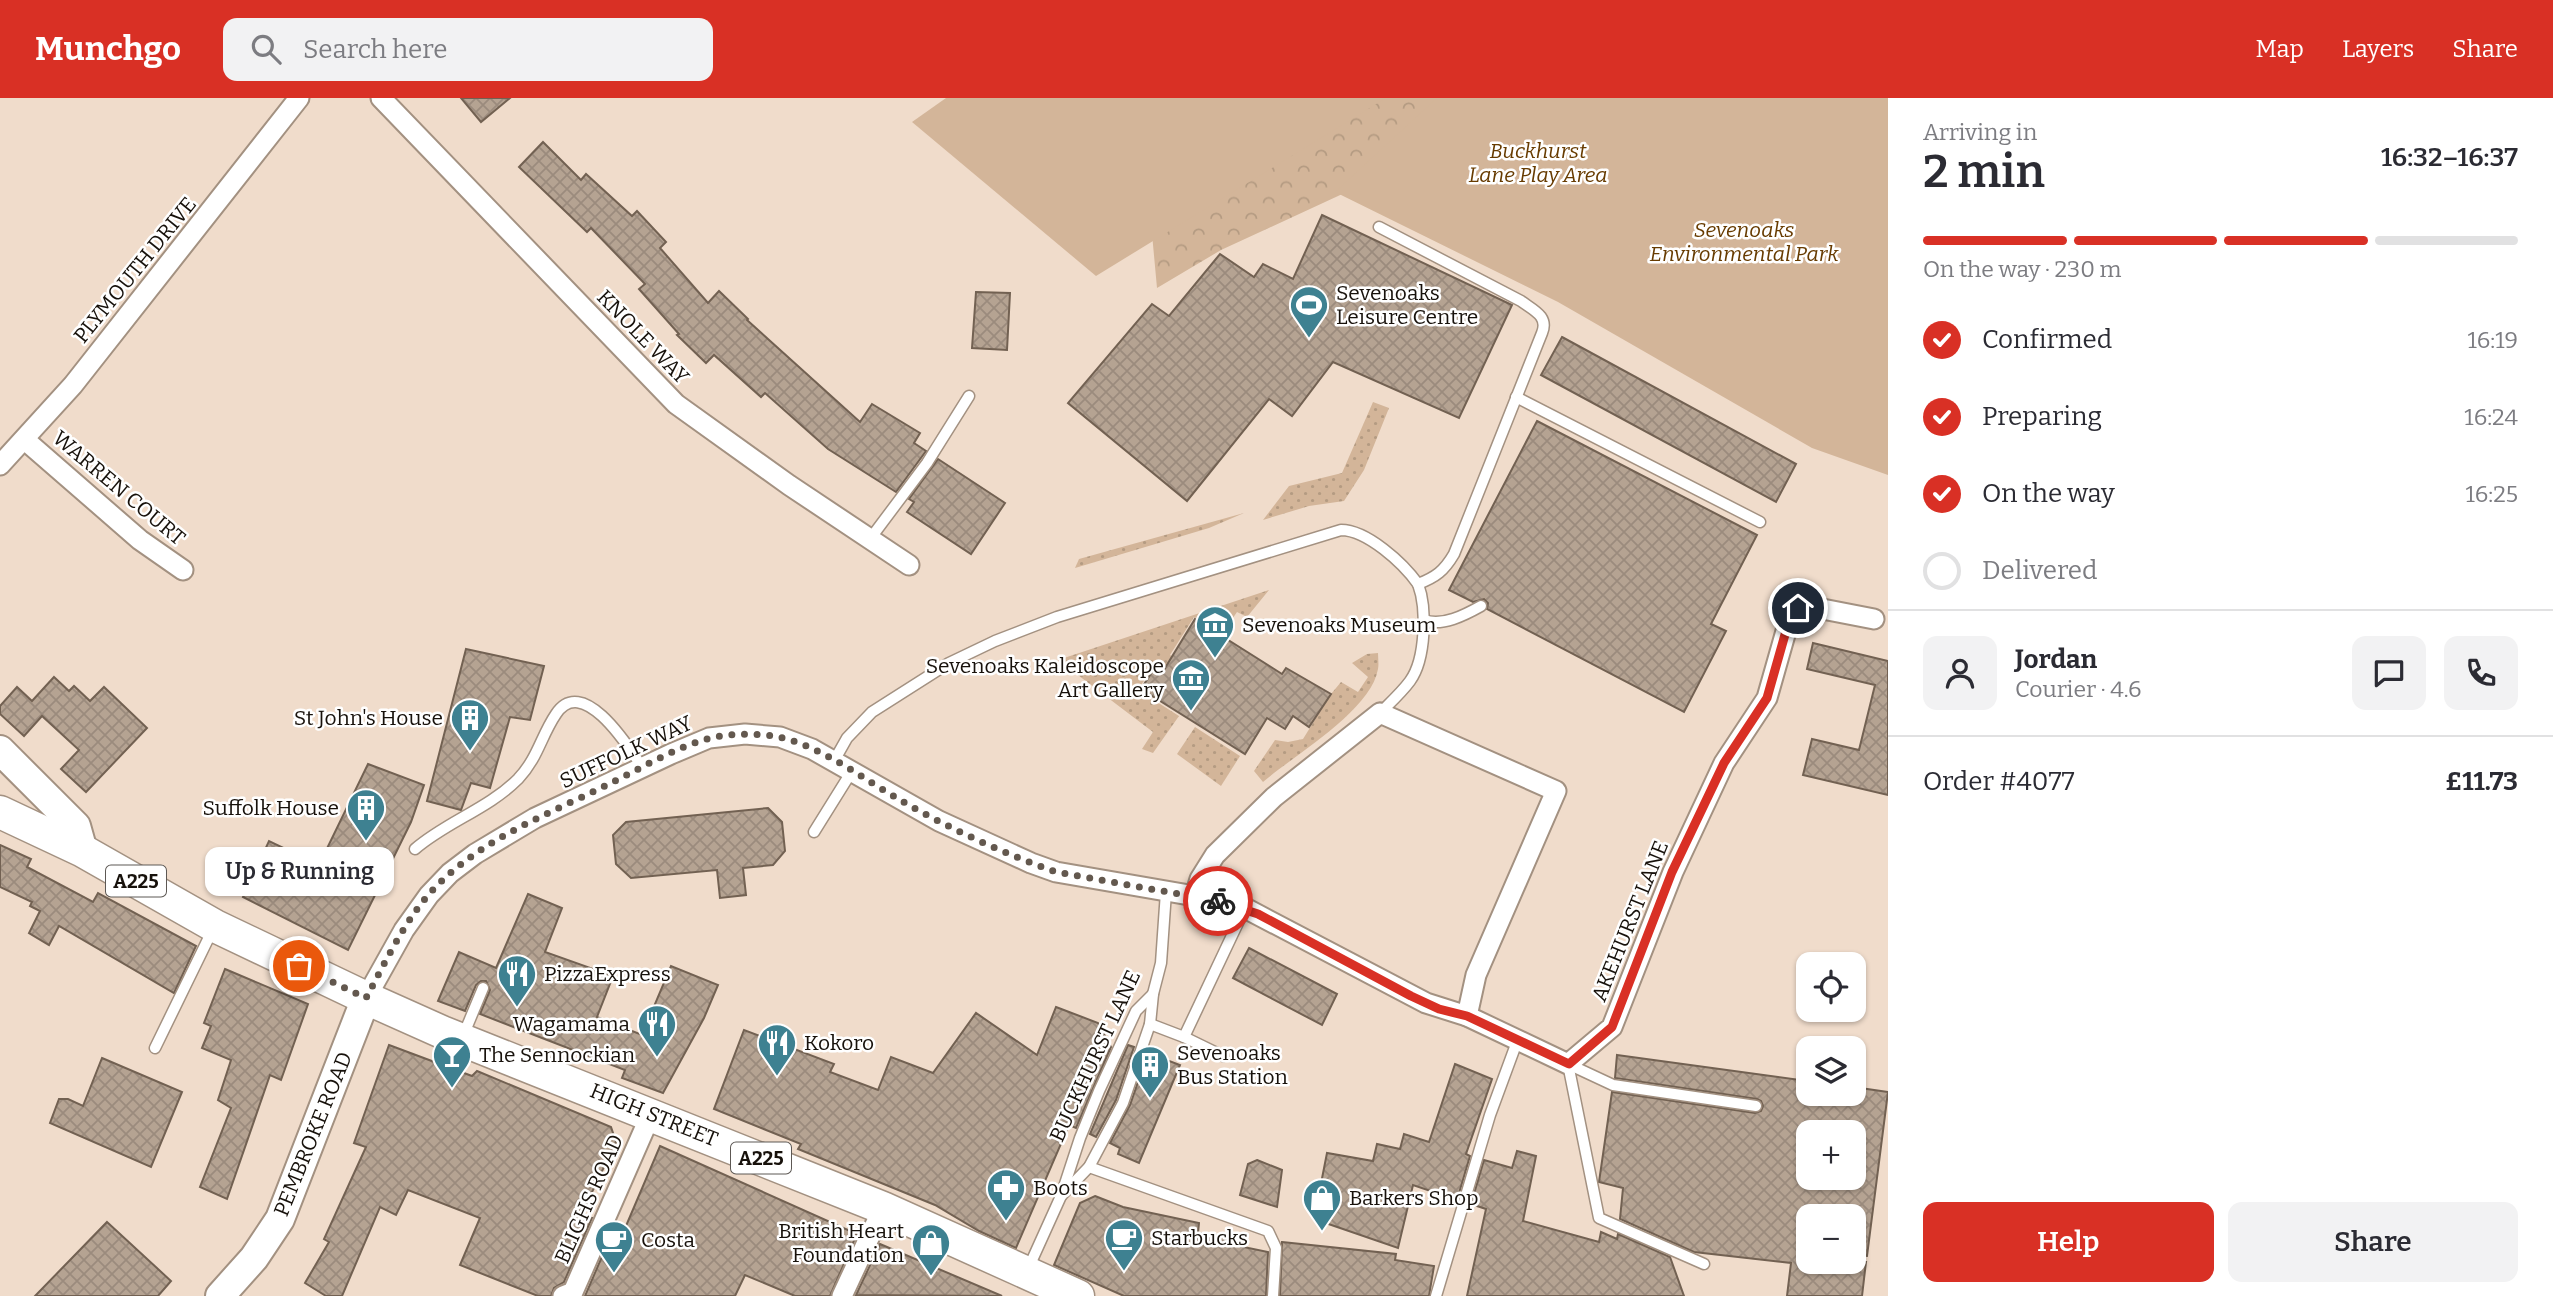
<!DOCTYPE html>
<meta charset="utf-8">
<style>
body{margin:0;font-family:Bitter,serif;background:#f2f2f3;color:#2b2b33;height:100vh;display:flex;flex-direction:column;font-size:26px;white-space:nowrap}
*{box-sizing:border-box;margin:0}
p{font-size:23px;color:#7c7c81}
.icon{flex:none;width:38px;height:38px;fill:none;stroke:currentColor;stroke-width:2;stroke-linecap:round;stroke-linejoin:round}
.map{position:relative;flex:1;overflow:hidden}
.panel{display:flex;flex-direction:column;background:#fff;width:665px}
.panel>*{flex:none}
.fabs{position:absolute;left:1796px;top:854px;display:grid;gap:14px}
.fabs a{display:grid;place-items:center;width:70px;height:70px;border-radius:14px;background:#fff;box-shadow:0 2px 5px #0004;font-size:35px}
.pin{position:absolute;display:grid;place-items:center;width:60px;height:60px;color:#fff;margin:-30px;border:4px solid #fff;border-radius:50%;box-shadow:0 2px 7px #0007}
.courier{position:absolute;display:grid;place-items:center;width:70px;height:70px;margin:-35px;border:5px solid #d93025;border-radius:50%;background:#fff;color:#222;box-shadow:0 2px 9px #0007}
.bubble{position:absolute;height:49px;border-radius:14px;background:#fff;box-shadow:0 2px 5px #0004;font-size:23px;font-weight:600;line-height:49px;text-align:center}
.head em{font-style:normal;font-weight:600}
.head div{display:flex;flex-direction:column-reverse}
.head{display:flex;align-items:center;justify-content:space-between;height:119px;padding:0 35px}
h1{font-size:46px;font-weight:600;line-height:52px}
.bar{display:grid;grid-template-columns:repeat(4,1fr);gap:10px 7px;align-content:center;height:84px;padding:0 35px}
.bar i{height:9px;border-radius:5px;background:#e1e1e2}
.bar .on{background:#d93025}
.bar p{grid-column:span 4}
.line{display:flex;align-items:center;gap:18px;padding:0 35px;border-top:2px solid #e1e1e2}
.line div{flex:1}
.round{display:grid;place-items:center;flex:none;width:74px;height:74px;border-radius:14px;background:#f2f2f3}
ol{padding:0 35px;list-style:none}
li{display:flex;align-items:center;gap:21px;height:77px}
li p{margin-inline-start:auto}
li .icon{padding:7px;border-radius:50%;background:#d93025;color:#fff;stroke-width:4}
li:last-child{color:#7c7c81}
li i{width:38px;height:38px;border:4px solid #e1e1e2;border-radius:50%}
.button{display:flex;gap:14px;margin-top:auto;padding:14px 35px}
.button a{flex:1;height:80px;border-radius:14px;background:#d93025;color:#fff;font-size:28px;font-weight:600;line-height:80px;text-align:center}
.button a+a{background:#f2f2f3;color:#2b2b33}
header{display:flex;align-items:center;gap:42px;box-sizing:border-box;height:98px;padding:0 35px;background:#d93025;color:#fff}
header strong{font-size:33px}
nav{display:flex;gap:38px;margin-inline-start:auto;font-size:24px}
.search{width:490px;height:63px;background:#f2f2f3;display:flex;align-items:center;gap:18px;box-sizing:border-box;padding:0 24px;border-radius:14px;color:#7c7c81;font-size:26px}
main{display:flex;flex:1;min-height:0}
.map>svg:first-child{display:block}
.grass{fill:url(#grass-dots)}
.forest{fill:url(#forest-crowns)}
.green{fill:#d3b599}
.building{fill:url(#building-cross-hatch);stroke:#726152;stroke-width:2;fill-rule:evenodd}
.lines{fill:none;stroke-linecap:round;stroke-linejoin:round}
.lane-casing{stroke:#a39181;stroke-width:13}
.street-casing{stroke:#a39181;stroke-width:23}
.secondary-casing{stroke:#a39181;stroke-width:32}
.primary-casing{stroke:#a39181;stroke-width:35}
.lane{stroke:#fff;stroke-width:10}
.street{stroke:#fff;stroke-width:19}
.secondary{stroke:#fff;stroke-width:28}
.primary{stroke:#fff;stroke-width:32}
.done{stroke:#63584e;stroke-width:7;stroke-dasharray:0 12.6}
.route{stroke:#d93025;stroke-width:9}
.labels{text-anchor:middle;stroke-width:5;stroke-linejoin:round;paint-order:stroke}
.shield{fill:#fff;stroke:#5d5854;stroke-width:2}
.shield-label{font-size:19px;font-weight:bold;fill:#17110b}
.park-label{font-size:21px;font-style:italic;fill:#673b00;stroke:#fff}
.street-label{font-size:21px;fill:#17110b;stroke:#fff}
.poi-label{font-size:21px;fill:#17110b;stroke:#fff;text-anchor:start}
</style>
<header>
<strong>Munchgo</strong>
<div class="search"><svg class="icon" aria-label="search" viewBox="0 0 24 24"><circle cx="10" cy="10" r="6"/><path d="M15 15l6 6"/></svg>Search here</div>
<nav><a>Map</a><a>Layers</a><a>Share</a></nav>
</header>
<main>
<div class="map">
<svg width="1888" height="1198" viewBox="0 0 1888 1198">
<defs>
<pattern id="grass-dots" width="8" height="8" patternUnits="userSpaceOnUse" patternTransform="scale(1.75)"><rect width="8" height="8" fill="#d3b599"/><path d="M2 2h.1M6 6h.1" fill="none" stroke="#b49b82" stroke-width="1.8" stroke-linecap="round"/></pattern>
<pattern id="forest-crowns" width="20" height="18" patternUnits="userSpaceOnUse" patternTransform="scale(1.75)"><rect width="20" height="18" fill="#d3b599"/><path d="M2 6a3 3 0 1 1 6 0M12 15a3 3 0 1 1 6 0" fill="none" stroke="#b49b82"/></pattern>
<pattern id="building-cross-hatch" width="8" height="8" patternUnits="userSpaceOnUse" patternTransform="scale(1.75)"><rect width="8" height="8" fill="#b5a392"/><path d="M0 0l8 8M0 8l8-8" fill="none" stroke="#9b8b7d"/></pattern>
</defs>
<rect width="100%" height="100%" fill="#f0dccb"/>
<g class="grass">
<path d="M1373,304L1389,310L1364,372L1344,403L1309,408L1263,422L1289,388L1342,375Z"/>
<path d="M1244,415L1209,430L1075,470L1079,461Z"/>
<path d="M1269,492L1247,519L1237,514L1222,536L1194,519L1170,557L1194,572L1188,581L1157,562L1138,592L1179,618L1153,655L1142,651L1153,634L1058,562Z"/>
<path d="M1378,555C1378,560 1379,566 1378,571C1371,613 1294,657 1263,684L1254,673L1275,642L1288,644L1303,641L1331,596L1341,584L1358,594L1368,579L1352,565L1367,556Z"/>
<path d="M1195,629L1240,658L1221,688L1177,656Z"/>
</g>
<path class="forest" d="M1384,0H1566L1351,92L1221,152L1157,190L1150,114Z"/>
<g class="green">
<path d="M946,0H1386L1096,178L912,24Z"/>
<path d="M1437,0H1888V377L1812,350L1558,204L1335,94Z"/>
</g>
<g class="building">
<path d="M461,0H510L481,24Z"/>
<path d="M543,44L581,82L586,76L632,118L637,113L666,144L660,150L708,205L719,193L748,221L747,222L860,324L872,306L920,335L914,345L926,353L896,394L828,351L765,295L761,299L714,257L706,265L677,237L679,236L639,191L645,186L591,130L587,134L519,69Z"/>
<path d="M1322,117L1512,207L1459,320L1333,264L1292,318L1269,301L1187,403L1068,305L1152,206L1169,218L1220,156L1254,179L1263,166L1293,181Z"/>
<path d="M976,194L1010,195L1007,252L972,250Z"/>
<path d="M1562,239L1796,366L1776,404L1541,277Z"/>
<path d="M1537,323L1757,437L1711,526L1726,533L1684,614L1487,511L1488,505L1484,501L1473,504L1449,492Z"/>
<path d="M938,361L1005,405L971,456L907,414L914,404L909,401Z"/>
<path d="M1195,521L1282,576L1286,570L1331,596L1309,629L1293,618L1285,631L1267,620L1245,656L1141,591L1158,565L1165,570Z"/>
<path d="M1813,545L1888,563V697L1803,677L1812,641L1859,652L1875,587L1807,571Z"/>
<path d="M466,551L544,568L530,622L510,619L490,690L471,685L461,712L427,703Z"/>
<path d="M54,579L69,593L74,588L90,603L104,589L147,630L86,694L61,671L79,652L42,618L24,638L0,616V608L17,589L32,603Z"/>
<path d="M368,666L424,687L411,724L348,852L243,799L269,743L319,767Z"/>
<path d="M768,710L782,724L785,753L773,767L743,770L746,797L720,800L717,772L631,780L616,766L613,737L626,724Z"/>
<path d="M0,747L31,761L27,769L93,804L98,795L196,848L174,895L59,828L49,847L29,835L40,813L30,808L32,804L0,789Z"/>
<path d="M528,796L562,810L545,854L613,878L597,919L642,937L671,868L718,887L704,920L663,995L622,980L625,972L480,916L490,892L486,883H481L476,887L465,913L438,903L459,854L496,870Z"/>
<path d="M1249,850L1337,896L1322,927L1233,880Z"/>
<path d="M225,871L308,906L281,982L270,977L227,1101L200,1089L231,1010L218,1002L231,962L202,950L211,928L204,925Z"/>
<path d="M1056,909L1098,925L1111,949L1076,1030L1069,1027L1016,1150L979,1133L935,1107L798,1051L801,1046L714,1011L744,932L834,966L830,974L878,992L891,959L933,975L976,915L1037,957Z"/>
<path d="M389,947L472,978L477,973L611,1029L616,1044L581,1117L592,1120L564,1184L554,1190L551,1198H538L460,1167L480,1120L408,1092L396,1117L380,1109L342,1198H326L305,1185L329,1144L324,1141L366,1049L354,1045Z"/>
<path d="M1128,947L1134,949L1116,1002L1096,1039L1090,1036Z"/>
<path d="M1148,955L1180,967L1139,1065L1118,1056L1120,1050L1110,1045L1130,1007Z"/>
<path d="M1617,957L1808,983V996H1853V989L1888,994L1867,1158L1853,1157V1118H1808V1164H1866L1862,1198H1787L1791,1165L1694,1154L1620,1121L1623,1090L1599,1084L1612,994L1755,1015L1761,1013L1763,1008L1761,1003L1757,1001L1615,980ZM1808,1034H1853V1080H1808Z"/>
<path d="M102,960L182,994L151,1069L50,1025L59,1001H68L83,1008Z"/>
<path d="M1455,966L1492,981L1466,1056L1470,1058L1457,1102L1413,1087L1398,1150L1314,1121L1327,1055L1373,1063L1377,1046L1400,1051L1404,1036L1429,1044Z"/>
<path d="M660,1048L857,1136L830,1198H795L745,1177L735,1198H585L616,1126L626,1128Z"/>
<path d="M1517,1053L1536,1058L1523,1123L1599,1144L1601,1134L1617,1141L1618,1136L1670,1159L1684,1198H1467L1486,1111L1471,1106L1484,1062L1512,1070Z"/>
<path d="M1257,1062L1282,1072L1277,1109L1240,1097L1248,1066Z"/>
<path d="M1095,1098L1123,1109L1199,1125L1198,1135L1235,1139L1234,1147L1268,1154L1266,1198H1124L1054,1167L1080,1105Z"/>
<path d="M107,1124L171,1183L158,1198H35Z"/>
<path d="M1282,1144L1396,1156L1395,1162L1434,1168L1429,1198H1280Z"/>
<path d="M880,1146L1002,1198L856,1197Z"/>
</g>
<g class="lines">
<g class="lane-casing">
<g id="lane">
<path d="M1516,299L1760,424"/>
<path d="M870,441L927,365L969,298"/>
<path d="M1424,522C1442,529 1465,517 1481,508"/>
<path d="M1380,615C1390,605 1402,594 1410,583C1426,561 1427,510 1418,486"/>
<path d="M834,663L847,640L872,614L949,565L995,543L1057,519L1341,432C1367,432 1403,465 1418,486C1436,479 1444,473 1454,456L1542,235C1549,218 1533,212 1521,203L1379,129"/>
<path d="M814,734L852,673"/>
<path d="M415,751C446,724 488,711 518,681C538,660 541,638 556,616C583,575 630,651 642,669"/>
<path d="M1150,926L1184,939L1223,958"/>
<path d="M463,938L483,890"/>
<path d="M1184,939L1245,810"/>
<path d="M155,950L213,831"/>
<path d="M1568,966L1599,1120L1704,1166"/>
<path d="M1568,966L1613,987L1756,1008"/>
<path d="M1089,1069L1268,1133L1276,1150L1273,1198"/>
<path d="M1061,1098L1089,1069L1123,1005L1150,926L1153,896L1161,865L1166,794"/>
<path d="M1028,1171L1061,1098L1080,1040L1099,993L1136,913L1153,896"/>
<path d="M1436,1198L1490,1017L1518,941"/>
</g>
</g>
<g class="street-casing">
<g id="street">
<path d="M381,0L676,306L789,387L909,467"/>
<path d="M25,342L140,442L183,472"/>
<path d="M0,367L73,287L299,0"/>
<path d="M1195,798L1200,781L1215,757L1274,699L1380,615L1556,693L1476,877L1467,918"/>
<path d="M366,900L404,832L429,797L450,775L475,756L535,720L671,656L709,640L745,636L780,639L812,651L939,723L1031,765L1056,774L1195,798L1245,810L1426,905L1467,918L1568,966L1612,929L1673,774L1724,665L1767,600L1790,519L1798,510L1807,508L1874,521"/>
<path d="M563,1198L573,1194L651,1016"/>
<path d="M842,1198L883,1110"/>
</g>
</g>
<g class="secondary-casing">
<g id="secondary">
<path d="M0,652L76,728L83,753"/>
<path d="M220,1198L254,1160L280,1121L366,900"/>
</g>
</g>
<g class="primary-casing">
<path id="primary" d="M0,714L83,753L215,828L366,900L442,934L883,1110L1078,1198"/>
</g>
<use href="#lane" class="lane"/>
<use href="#street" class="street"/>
<use href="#secondary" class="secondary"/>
<use href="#primary" class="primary"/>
</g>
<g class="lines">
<path class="done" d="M299,868L366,900C385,865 403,826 429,796C477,742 547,717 609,686C642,670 675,649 711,640C733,635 757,635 779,639C823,649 863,681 902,703C950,731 1003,755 1056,774L1218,803"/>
<path class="route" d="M1218,803L1258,816L1411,898L1439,911L1467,918L1569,966L1612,929L1672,774L1724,665L1767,600L1790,519L1798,510"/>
</g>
<defs>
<g id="stadium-pin" transform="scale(2.0125)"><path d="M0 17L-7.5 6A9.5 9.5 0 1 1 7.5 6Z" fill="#3e8191" stroke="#fff"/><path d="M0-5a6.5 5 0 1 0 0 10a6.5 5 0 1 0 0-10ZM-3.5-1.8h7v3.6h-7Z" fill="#fff"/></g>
<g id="museum-pin" transform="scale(2.0125)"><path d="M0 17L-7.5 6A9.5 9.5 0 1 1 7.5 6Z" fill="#3e8191" stroke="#fff"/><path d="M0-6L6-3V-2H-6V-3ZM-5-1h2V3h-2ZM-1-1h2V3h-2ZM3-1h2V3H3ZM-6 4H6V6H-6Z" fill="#fff"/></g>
<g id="building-pin" transform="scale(2.0125)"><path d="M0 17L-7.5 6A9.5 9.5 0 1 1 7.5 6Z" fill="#3e8191" stroke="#fff"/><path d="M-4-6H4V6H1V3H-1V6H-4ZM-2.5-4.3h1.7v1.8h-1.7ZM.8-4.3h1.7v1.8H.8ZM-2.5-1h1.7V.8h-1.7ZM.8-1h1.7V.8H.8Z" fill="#fff"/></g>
<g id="restaurant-pin" transform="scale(2.0125)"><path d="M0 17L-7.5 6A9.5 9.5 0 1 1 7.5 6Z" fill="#3e8191" stroke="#fff"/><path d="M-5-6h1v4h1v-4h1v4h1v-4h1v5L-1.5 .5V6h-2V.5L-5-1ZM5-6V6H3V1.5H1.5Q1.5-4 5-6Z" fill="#fff"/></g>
<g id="bar-pin" transform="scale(2.0125)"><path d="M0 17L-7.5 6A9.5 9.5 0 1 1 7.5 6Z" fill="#3e8191" stroke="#fff"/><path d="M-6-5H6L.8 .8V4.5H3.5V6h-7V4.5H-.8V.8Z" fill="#fff"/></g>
<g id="pharmacy-pin" transform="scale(2.0125)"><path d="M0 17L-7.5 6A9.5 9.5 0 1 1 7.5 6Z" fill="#3e8191" stroke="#fff"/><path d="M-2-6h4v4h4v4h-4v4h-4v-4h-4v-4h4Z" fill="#fff"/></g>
<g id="shop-pin" transform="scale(2.0125)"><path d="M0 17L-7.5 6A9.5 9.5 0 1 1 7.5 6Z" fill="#3e8191" stroke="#fff"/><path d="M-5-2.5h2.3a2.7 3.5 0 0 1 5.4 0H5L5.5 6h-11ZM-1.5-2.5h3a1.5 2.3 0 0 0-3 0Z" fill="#fff"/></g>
<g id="cafe-pin" transform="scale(2.0125)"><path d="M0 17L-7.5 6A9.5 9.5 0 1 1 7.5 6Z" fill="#3e8191" stroke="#fff"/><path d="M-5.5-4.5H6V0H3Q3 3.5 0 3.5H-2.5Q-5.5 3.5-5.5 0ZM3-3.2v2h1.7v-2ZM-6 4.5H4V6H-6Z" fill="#fff"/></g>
</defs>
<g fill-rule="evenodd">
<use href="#stadium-pin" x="1309" y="207"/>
<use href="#museum-pin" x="1215" y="527"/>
<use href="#museum-pin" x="1191" y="580"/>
<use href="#building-pin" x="470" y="620"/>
<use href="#building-pin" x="366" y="710"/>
<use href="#restaurant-pin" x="517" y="876"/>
<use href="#restaurant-pin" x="657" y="926"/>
<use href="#restaurant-pin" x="777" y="945"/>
<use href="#bar-pin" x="452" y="957"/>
<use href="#building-pin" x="1150" y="967"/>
<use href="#pharmacy-pin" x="1006" y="1090"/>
<use href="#shop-pin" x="1322" y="1100"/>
<use href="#cafe-pin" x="1124" y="1140"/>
<use href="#cafe-pin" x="614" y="1142"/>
<use href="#shop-pin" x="931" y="1145"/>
</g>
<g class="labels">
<g class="shield">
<rect x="106" y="767.5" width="60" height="31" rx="5"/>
<rect x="731" y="1044.5" width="60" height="31" rx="5"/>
</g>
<g class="shield-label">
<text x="136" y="790">A225</text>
<text x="761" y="1067">A225</text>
</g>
<g class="park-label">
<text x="1538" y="60">Buckhurst<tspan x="1538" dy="24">Lane Play Area</tspan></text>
<text x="1744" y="139">Sevenoaks<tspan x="1744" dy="24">Environmental Park</tspan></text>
</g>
<g class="street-label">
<text transform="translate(135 172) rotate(-51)" y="7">PLYMOUTH DRIVE</text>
<text transform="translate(643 239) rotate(46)" y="7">KNOLE WAY</text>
<text transform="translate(119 390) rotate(40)" y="7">WARREN COURT</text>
<text transform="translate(626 654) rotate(-25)" y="7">SUFFOLK WAY</text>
<text transform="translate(1630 823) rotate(-68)" y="7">AKEHURST LANE</text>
<text transform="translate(1095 958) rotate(-65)" y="7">BUCKHURST LANE</text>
<text transform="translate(654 1017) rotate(22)" y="7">HIGH STREET</text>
<text transform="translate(313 1036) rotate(-68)" y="7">PEMBROKE ROAD</text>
<text transform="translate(589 1101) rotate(-66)" y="7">BLIGHS ROAD</text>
</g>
<g class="poi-label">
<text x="1336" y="202">Sevenoaks<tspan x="1336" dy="24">Leisure Centre</tspan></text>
<text x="1242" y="534">Sevenoaks Museum</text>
<text x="1164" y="575" text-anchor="end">Sevenoaks Kaleidoscope<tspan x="1164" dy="24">Art Gallery</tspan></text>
<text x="443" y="627" text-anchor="end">St John's House</text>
<text x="339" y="717" text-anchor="end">Suffolk House</text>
<text x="544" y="883">PizzaExpress</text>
<text x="630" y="933" text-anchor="end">Wagamama</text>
<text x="804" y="952">Kokoro</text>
<text x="1177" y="962">Sevenoaks<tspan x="1177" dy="24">Bus Station</tspan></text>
<text x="479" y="964">The Sennockian</text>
<text x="1033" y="1097">Boots</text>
<text x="1349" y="1107">Barkers Shop</text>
<text x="904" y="1140" text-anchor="end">British Heart<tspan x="904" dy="24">Foundation</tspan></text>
<text x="1151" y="1147">Starbucks</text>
<text x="641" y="1149">Costa</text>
</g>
</g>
</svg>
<div class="fabs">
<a><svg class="icon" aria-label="locate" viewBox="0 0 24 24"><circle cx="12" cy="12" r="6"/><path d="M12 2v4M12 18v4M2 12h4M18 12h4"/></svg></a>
<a><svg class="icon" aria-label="layers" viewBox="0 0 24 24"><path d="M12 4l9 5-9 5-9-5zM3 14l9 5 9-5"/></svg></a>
<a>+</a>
<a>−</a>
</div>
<div class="pin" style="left:299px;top:868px;background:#ea580c"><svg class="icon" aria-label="bag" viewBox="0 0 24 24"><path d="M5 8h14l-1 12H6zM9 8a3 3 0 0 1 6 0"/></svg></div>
<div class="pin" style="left:1798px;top:510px;background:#1f2937"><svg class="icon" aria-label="home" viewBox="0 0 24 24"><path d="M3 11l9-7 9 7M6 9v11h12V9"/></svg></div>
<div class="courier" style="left:1218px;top:803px"><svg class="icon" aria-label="bike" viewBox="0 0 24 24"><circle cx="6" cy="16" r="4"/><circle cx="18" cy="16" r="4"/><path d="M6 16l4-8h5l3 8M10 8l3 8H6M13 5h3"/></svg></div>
<div class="bubble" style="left:205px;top:749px;width:189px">Up &amp; Running</div>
</div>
<section class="panel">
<div class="head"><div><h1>2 min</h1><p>Arriving in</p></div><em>16:32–16:37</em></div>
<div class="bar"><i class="on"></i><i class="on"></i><i class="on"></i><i></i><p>On the way · 230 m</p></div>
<ol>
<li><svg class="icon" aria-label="check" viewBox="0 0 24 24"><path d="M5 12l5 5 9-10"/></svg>Confirmed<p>16:19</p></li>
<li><svg class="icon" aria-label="check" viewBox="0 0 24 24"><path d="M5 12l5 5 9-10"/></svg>Preparing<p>16:24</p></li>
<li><svg class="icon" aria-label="check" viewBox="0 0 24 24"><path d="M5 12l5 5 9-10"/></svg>On the way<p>16:25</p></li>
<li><i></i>Delivered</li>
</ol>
<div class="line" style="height:126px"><a class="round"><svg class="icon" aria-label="person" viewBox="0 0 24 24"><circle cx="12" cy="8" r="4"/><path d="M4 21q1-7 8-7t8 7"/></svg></a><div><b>Jordan</b><p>Courier · 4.6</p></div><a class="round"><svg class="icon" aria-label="chat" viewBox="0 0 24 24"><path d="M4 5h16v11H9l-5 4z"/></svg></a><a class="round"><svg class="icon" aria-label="phone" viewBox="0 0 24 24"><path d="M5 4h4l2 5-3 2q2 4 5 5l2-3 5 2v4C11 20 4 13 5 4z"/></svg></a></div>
<div class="line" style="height:91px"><div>Order #4077</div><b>£11.73</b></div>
<div class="button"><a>Help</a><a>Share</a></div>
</section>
</main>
